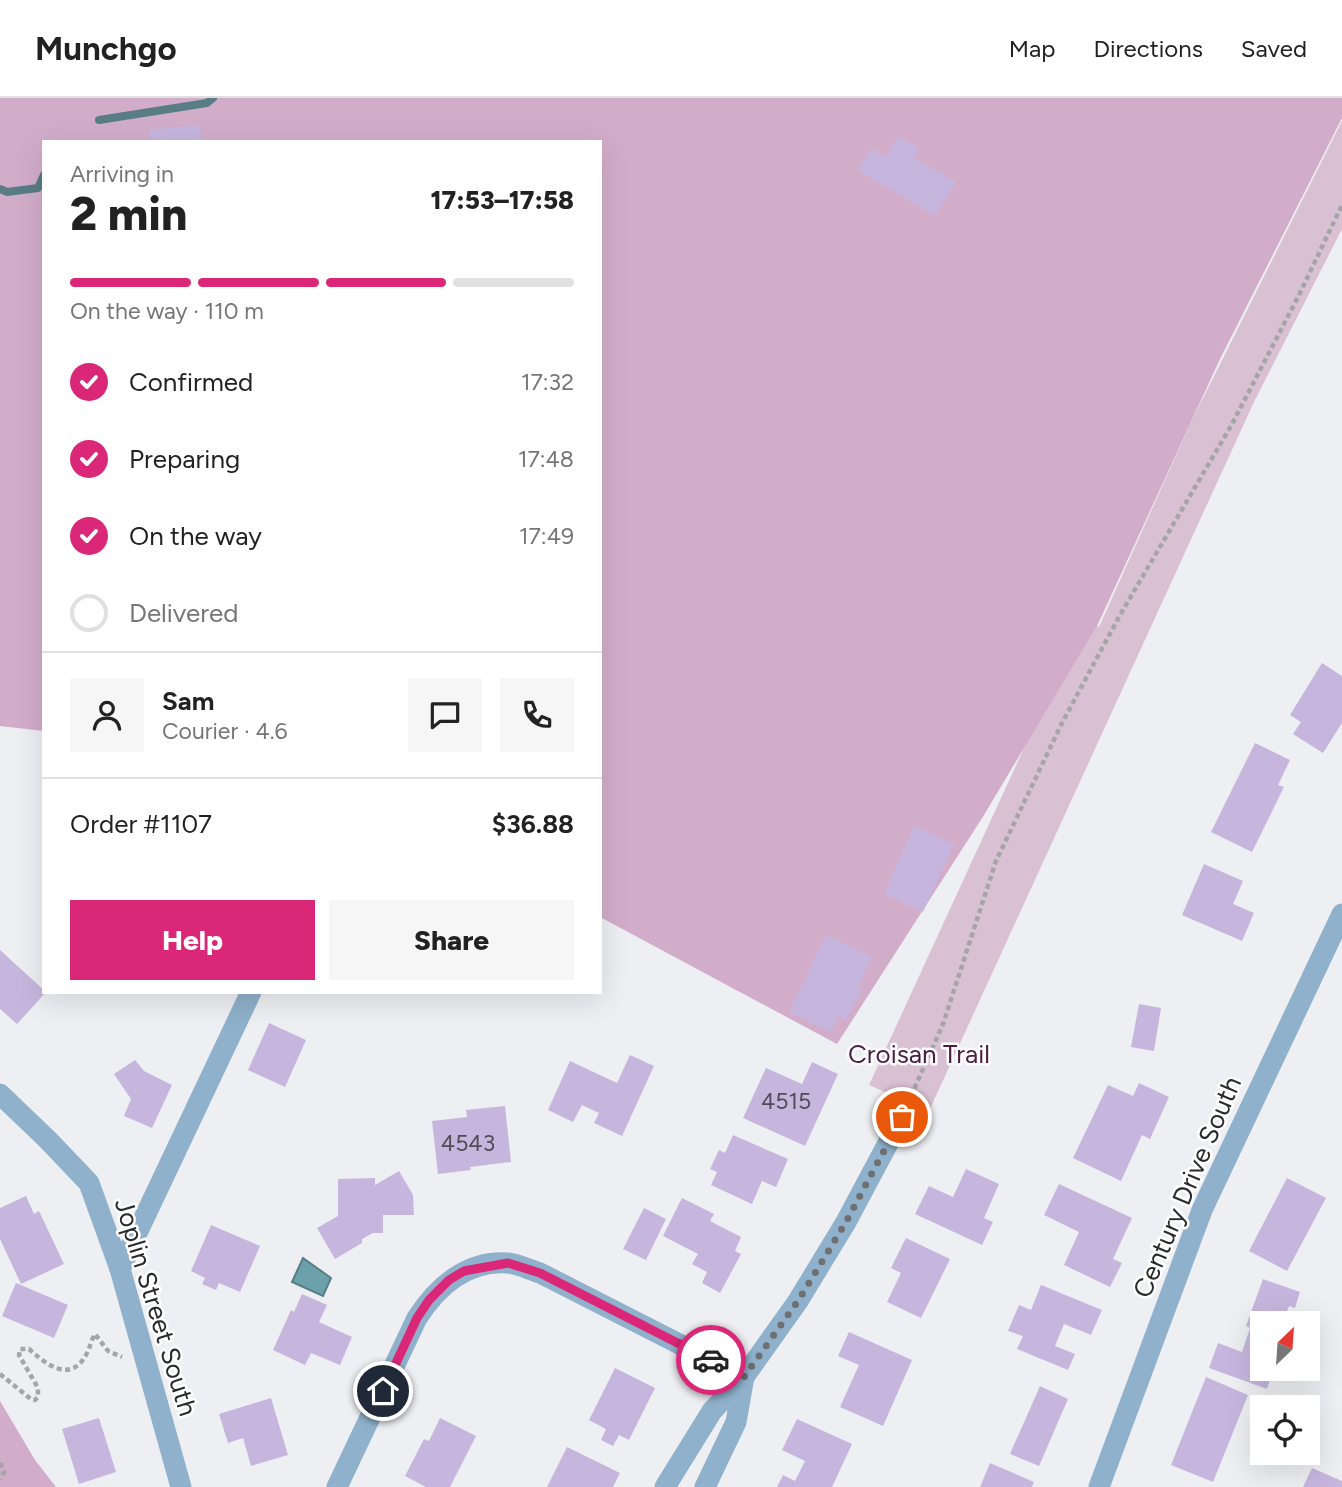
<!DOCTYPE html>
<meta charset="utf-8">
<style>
body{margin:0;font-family:Figtree,sans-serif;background:#f6f6f6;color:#222;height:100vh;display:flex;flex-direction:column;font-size:26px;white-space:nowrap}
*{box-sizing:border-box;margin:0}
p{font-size:23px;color:#767676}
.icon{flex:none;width:38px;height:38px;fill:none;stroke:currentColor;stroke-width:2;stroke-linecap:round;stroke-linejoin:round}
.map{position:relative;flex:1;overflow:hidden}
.details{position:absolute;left:42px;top:42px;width:560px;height:854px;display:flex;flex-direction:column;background:#fff;border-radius:0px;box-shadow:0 7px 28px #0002}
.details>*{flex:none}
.needle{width:46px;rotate:25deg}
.controls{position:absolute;left:1250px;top:1213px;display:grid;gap:14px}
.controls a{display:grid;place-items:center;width:70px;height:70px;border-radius:0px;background:#fff;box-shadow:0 7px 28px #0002;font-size:35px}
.pin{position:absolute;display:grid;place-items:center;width:60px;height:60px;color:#fff;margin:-30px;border:4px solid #fff;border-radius:50%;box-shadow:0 2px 7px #0007}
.courier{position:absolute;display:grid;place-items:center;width:70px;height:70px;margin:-35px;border:5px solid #db2777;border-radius:50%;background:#fff;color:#222;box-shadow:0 2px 9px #0007}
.head em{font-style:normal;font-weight:800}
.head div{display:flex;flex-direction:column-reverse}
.head{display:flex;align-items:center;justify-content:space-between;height:119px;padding:0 28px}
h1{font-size:46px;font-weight:800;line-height:52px}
.bar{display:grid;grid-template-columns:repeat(4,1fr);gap:10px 7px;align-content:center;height:84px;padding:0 28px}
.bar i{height:9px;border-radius:5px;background:#e0e0e0}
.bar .selected{background:#db2777}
.bar p{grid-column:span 4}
.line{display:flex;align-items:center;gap:18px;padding:0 28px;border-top:2px solid #e0e0e0}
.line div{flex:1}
.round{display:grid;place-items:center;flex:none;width:74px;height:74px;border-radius:0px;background:#f6f6f6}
ol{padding:0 28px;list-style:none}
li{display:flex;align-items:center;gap:21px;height:77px}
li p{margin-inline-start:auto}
li .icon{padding:7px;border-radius:50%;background:#db2777;color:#fff;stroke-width:4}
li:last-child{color:#767676}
li i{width:38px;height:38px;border:4px solid #e0e0e0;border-radius:50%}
.cta{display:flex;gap:14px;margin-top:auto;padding:14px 28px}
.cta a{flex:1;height:80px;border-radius:0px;background:#db2777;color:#fff;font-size:28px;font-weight:800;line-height:80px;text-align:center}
.cta a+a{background:#f6f6f6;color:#222}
header{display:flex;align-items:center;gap:42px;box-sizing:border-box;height:98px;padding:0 35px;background:#fff;border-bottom:2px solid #e0e0e0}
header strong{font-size:33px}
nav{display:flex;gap:38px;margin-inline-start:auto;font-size:24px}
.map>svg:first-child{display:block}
.green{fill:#d9c0d3}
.forest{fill:#d2adca}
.water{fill:#6ca1ac;stroke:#587d85;stroke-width:2}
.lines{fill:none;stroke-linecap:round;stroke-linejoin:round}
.stream{stroke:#587d85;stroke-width:8}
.building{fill:#c6b6de}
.path{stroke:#a4a5a7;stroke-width:4.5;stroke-dasharray:5 3.5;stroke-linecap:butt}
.minor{stroke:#8fb1cb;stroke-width:21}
.done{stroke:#6e6f71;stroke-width:7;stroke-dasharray:0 12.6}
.route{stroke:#db2777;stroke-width:9}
.labels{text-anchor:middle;stroke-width:5;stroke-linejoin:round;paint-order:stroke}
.number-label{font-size:23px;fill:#504d58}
.park-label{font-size:26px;fill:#4b1d44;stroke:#fff}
.street-label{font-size:26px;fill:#292a2b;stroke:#fff}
</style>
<header>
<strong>Munchgo</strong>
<nav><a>Map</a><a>Directions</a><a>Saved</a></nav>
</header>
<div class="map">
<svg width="1342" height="1389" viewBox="0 0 1342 1389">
<rect width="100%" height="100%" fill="#eeeff2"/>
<path class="green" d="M1342,23V131L1254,304L929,1013L869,987L1083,522L1099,529L1192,322Z"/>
<g class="forest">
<path d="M0,0H1342V20L1220,261L1098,526L984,717L837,946L600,819V44H44V633L0,628Z"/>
<path d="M0,1303L35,1362L56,1389H0Z"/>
</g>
<path class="water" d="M303,1160L331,1180L323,1198L292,1184Z"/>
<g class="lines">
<g class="stream">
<path d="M99,22L207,5L213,0"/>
<path d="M0,91L7,94L38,90L44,77"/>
</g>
</g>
<g class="building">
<path d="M200,27L202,44H150L149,32Z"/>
<path d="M898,38L919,50L913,59L956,84L935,118L858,72L871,50L886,59Z"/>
<path d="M1322,565L1342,578V625L1323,655L1293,636L1301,624L1290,617Z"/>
<path d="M1255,645L1290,662L1278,687L1284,689L1252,754L1211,734Z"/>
<path d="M914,728L954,746L923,814L884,796Z"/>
<path d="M1204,766L1243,783L1233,806L1254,815L1242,843L1182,817Z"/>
<path d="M826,837L872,859L858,889L862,891L846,922L839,918L831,934L789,914Z"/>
<path d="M0,852L46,894L17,926L0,911Z"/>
<path d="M1139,906L1161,910L1154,953L1131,949Z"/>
<path d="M269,925L306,942L285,989L248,972Z"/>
<path d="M630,957L654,968L622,1038L594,1025L599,1015L582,1007L573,1024L548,1012L570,963L617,985Z"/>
<path d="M135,962L144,973L172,987L152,1030L124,1018L131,1001L114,976Z"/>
<path d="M812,964L838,976L805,1048L743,1020L766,970L802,986Z"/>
<path d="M1139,985L1169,999L1150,1041L1142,1037L1121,1083L1073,1060L1108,987L1133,998Z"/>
<path d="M505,1008L511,1064L470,1069L471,1072L438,1076L432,1023L467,1019L466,1012Z"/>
<path d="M733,1037L788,1061L776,1089L762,1083L752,1106L711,1087L717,1074L710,1071L719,1052L725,1055Z"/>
<path d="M966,1071L999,1086L984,1120L993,1124L982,1147L915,1116L929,1088L953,1099Z"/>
<path d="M399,1073L413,1097L414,1117H383V1135H373L362,1141V1145L335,1161L317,1130L338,1118V1081L375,1080V1087Z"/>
<path d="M1287,1080L1326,1100L1287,1173L1249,1153Z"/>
<path d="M1059,1086L1132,1120L1113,1161L1122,1165L1110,1189L1064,1167L1079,1134L1044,1117Z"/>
<path d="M26,1098L34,1116L39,1113L64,1166L21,1186L0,1141V1110Z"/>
<path d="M682,1100L714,1116L710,1123L741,1139L735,1153L741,1156L720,1195L702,1185L707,1174L692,1166L698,1156L663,1138Z"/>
<path d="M644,1110L666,1121L646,1162L623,1151Z"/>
<path d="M211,1127L260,1148L240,1194L219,1185L216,1192L202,1186L205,1180L191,1173Z"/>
<path d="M906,1140L950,1161L921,1220L887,1204L901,1175L891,1170Z"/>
<path d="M1263,1181L1300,1194L1295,1210L1289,1208L1282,1225H1262V1270H1274L1267,1291L1209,1270L1218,1245L1242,1254L1250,1230L1246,1228Z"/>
<path d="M16,1185L68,1207L54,1240L2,1218Z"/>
<path d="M1041,1187L1102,1212L1091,1237L1064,1226L1055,1248L1075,1256L1068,1272L1017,1251L1023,1238L1008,1233L1019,1207L1031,1212Z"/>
<path d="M302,1196L327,1207L319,1224L352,1239L340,1267L311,1255L305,1267L273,1252L291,1212L294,1214Z"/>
<path d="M849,1234L912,1262L883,1328L840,1309L859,1267L838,1258Z"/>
<path d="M615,1270L655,1290L629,1342L619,1337L613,1348L601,1342L606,1331L589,1322Z"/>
<path d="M1206,1279L1248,1297L1213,1384L1171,1367Z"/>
<path d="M1040,1288L1068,1301L1039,1368L1010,1356Z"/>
<path d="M271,1300L288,1357L251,1368L243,1340L228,1345L219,1316Z"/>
<path d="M99,1320L116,1374L79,1386L62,1331Z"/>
<path d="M440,1320L476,1338L450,1389H426L405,1378L424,1341L429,1343Z"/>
<path d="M797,1321L852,1346L832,1389H777L783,1377L795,1383L805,1363L782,1352Z"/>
<path d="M567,1349L620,1375L613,1389H547Z"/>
<path d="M990,1365L1034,1384L1032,1389H980Z"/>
<path d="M1312,1370L1342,1383V1389H1303Z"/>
</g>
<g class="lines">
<g class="path">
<path d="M911,998L943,926L996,763L1062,625L1120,517L1231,328L1299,197L1342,107"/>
<path d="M0,1276L32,1302H35L38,1299V1290L19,1257L20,1251H29C46,1266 70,1286 86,1257C90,1250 91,1242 95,1236L108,1253L122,1259"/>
<path d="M0,1365L4,1374L0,1381"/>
</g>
<g class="minor">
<path d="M0,996L48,1042L89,1085L120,1171L181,1389"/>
<path d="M120,1171L251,894"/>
<path d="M337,1389L417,1220C437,1189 467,1162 508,1165C518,1166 530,1172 540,1175L744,1279"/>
<path d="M665,1389L712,1313L744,1279L798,1203L846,1124L902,1019"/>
<path d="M705,1389L736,1324L744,1279"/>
<path d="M1099,1389L1202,1112L1342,816"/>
</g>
</g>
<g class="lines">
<path class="done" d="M711,1262L744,1279L798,1203L846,1124L902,1019"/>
<path class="route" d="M383,1293L417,1220L429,1202L449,1182L464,1173L508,1165L540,1175L711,1262"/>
</g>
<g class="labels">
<g class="number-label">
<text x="786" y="1011">4515</text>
<text x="468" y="1053">4543</text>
</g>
<g class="park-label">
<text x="919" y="965">Croisan Trail</text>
</g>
<g class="street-label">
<text transform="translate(1187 1089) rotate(-67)" y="9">Century Drive South</text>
<text transform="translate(156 1209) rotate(73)" y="9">Joplin Street South</text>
</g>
</g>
</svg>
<div class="controls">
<a><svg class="needle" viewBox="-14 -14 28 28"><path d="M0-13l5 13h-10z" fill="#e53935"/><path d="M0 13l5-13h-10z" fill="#767676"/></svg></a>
<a><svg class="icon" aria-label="locate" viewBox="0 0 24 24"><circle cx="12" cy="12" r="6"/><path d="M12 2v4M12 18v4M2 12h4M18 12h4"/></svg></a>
</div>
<div class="pin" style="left:902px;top:1019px;background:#ea580c"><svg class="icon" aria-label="bag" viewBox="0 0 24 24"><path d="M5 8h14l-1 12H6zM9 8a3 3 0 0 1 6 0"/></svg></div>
<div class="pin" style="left:383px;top:1293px;background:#1f2937"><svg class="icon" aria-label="home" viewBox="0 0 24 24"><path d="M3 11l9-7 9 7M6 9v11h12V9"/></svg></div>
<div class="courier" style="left:711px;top:1262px"><svg class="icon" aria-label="car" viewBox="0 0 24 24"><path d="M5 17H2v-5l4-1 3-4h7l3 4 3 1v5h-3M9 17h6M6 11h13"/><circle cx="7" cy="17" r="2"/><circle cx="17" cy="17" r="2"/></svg></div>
<section class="details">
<div class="head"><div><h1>2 min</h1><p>Arriving in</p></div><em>17:53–17:58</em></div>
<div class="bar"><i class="selected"></i><i class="selected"></i><i class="selected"></i><i></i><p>On the way · 110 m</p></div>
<ol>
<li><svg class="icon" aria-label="check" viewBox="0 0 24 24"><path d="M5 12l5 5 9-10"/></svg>Confirmed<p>17:32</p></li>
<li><svg class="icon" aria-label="check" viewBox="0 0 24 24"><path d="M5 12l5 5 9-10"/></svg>Preparing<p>17:48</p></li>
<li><svg class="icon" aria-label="check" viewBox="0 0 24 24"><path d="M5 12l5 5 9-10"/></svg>On the way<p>17:49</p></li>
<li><i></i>Delivered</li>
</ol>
<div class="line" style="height:126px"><a class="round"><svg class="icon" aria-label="person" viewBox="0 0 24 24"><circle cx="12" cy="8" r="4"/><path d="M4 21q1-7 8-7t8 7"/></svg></a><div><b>Sam</b><p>Courier · 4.6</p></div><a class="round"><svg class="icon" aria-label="chat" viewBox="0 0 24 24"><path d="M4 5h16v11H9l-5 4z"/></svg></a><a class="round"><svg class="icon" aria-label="phone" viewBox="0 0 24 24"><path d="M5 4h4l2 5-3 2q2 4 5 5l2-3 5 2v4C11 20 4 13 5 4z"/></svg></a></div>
<div class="line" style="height:91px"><div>Order #1107</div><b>$36.88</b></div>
<div class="cta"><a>Help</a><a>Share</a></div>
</section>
</div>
